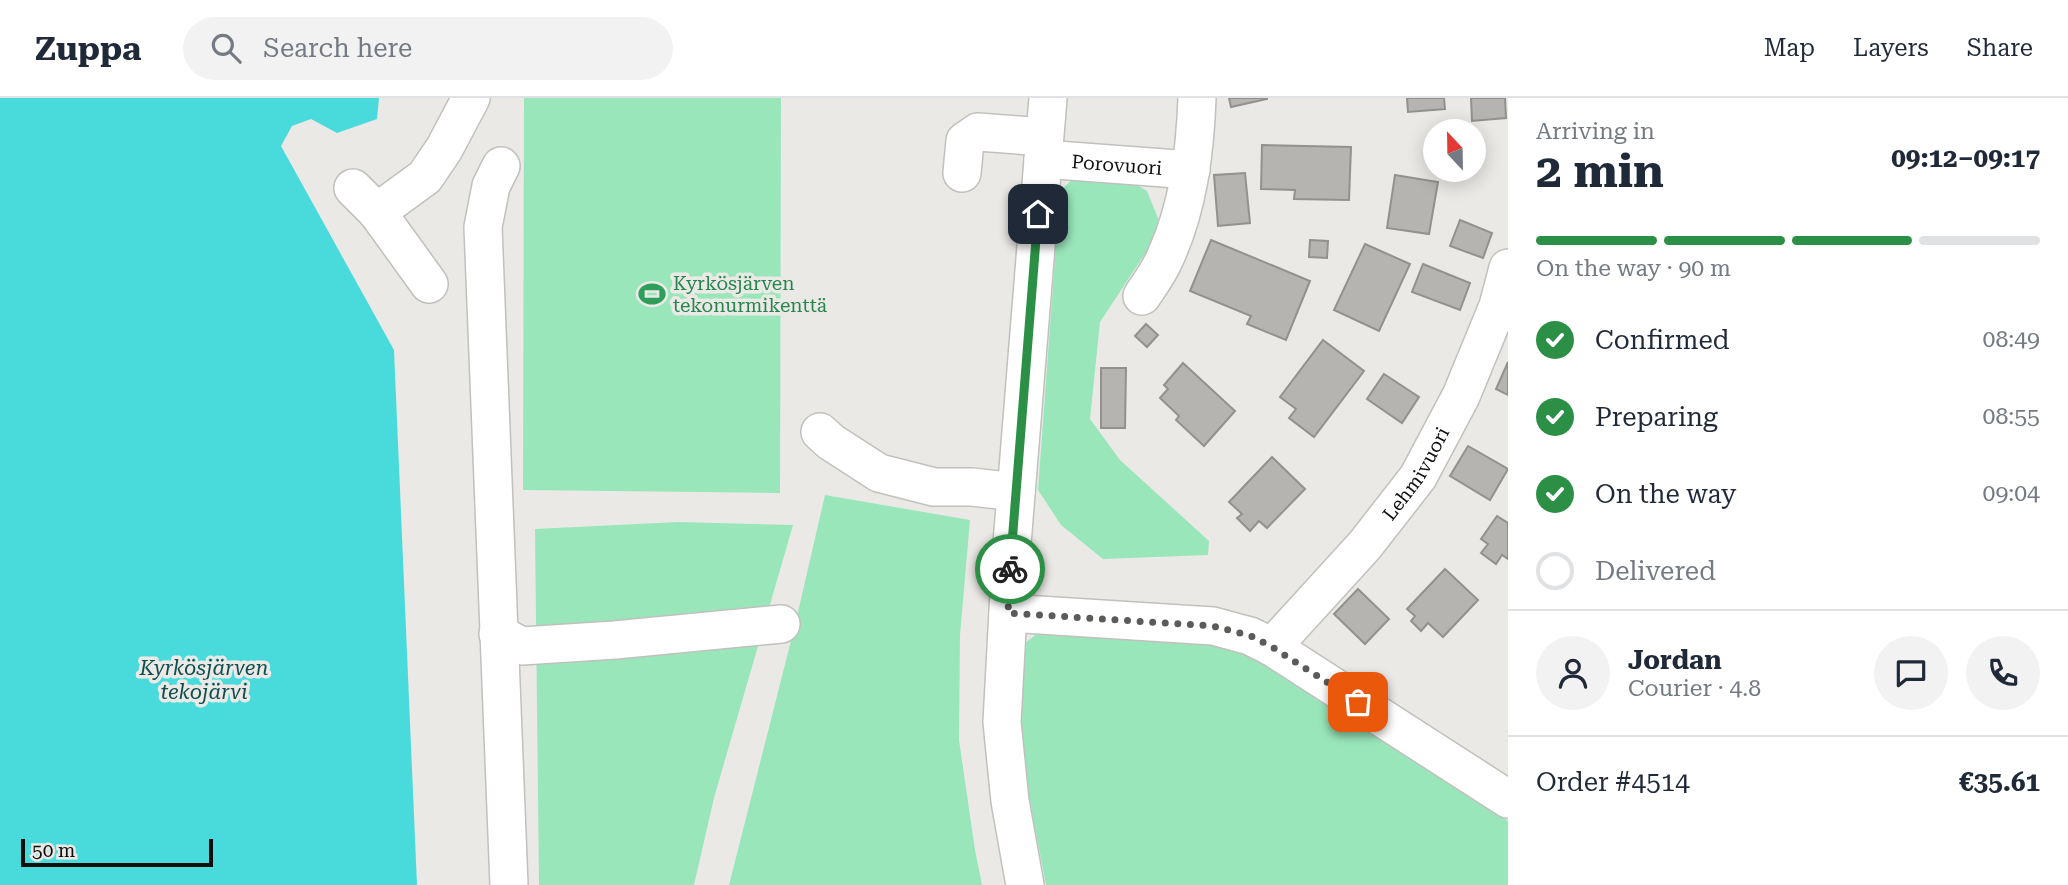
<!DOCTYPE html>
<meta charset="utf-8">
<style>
body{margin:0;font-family:"Roboto Serif",serif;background:#f2f2f3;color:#1f2937;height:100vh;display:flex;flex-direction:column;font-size:26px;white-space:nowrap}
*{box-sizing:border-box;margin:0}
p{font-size:23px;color:#747a83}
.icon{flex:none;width:38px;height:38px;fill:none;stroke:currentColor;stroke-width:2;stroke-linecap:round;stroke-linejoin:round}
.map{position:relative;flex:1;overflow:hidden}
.details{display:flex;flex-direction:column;background:#fff;width:560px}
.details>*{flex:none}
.needle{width:46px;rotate:338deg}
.controls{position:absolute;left:1423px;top:21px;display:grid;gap:14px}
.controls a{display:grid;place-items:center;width:63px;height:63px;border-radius:50%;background:#fff;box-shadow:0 4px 18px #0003;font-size:35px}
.scale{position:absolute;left:21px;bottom:18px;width:192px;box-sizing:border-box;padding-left:7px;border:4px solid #0f0f0e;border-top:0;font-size:19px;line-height:24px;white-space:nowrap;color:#0f0f0e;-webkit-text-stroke:5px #ebe9e6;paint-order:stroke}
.pin{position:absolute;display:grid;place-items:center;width:60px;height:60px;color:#fff;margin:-30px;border-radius:14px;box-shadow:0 4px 10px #0006}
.courier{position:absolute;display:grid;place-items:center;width:70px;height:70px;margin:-35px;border:5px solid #2b9045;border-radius:50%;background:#fff;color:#222;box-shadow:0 2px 9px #0007}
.head em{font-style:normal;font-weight:700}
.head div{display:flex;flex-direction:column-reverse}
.head{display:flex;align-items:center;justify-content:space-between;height:119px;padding:0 28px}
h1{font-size:46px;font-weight:700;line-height:52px}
.bar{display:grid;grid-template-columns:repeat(4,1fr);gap:10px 7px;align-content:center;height:84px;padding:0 28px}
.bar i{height:9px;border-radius:5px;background:#e0e1e3}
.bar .on{background:#2b9045}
.bar p{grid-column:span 4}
.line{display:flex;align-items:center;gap:18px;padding:0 28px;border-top:2px solid #e0e1e3}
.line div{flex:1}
.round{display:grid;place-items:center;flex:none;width:74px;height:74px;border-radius:37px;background:#f2f2f3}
ol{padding:0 28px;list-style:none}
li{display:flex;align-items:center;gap:21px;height:77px}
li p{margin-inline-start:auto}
li .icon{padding:7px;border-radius:50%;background:#2b9045;color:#fff;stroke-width:4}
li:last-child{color:#747a83}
li i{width:38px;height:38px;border:4px solid #e0e1e3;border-radius:50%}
header{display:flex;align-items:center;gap:42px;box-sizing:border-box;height:98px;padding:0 35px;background:#fff;border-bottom:2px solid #e0e1e3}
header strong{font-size:33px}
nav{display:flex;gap:38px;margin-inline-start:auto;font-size:24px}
.search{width:490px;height:63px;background:#f2f2f3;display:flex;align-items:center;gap:18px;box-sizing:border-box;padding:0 24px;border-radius:38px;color:#747a83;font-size:26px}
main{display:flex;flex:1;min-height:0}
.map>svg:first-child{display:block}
.green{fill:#9ae6bb}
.water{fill:#49dbdc}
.building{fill:#b5b4b1;stroke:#92918e;stroke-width:2}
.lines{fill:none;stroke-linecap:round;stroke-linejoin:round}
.minor-casing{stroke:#c1c0bd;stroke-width:40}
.minor{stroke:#fff;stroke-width:37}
.done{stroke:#5c5b5a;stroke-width:7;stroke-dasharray:0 12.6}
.route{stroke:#2b9045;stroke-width:9}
.labels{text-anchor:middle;stroke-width:7;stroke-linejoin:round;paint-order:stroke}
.street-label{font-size:19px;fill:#0f0f0e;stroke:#ebe9e6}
.leisure-label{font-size:19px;fill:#27864d;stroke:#ebe9e6;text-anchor:start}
.water-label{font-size:21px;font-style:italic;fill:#0e4e4e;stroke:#ebe9e6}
</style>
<header>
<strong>Zuppa</strong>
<div class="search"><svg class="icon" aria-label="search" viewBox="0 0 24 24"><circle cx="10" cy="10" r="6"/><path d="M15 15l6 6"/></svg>Search here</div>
<nav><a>Map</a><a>Layers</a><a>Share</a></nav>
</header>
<main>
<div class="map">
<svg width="1508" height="787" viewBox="0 0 1508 787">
<rect width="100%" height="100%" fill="#ebe9e6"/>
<g class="green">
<path d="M524,0H781L780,395L523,392Z"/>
<path d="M1117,75L1147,93L1162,130L1100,224L1090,321L1120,362L1209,443L1208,457L1103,461L1061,427L1038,392L1060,93L1077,77Z"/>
<path d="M825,397L970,422L960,537L959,642L975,752L982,787H729L795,527Z"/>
<path d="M678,424L793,427L714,700L694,787H539L535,431Z"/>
<path d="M1040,533L1199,544L1240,550L1508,723V787H1046L1021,657L1024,546Z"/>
</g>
<path class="water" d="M0,0H379L377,21L337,35L311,21L292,28L281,48L394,252L417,787H0Z"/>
<g class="building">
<path d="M1229,0H1267V1L1231,9Z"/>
<path d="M1407,0H1444L1445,11L1408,14Z"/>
<path d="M1471,0H1505L1506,20L1472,23Z"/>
<path d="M1262,47L1351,49L1349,102L1294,101L1295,92L1261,91Z"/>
<path d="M1245,75L1250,125L1218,128L1214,77Z"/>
<path d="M1395,77L1438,84L1429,136L1387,130Z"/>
<path d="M1460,122L1492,135L1483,160L1450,148Z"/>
<path d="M1211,142L1310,183L1286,242L1247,226L1251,218L1190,193Z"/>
<path d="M1310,142L1328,143L1327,160L1309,159Z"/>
<path d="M1365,146L1410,166L1379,233L1334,212Z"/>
<path d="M1423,166L1470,185L1460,212L1412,194Z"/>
<path d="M1146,226L1158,237L1147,249L1135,238Z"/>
<path d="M1323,242L1364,273L1314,339L1289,320L1296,311L1280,299Z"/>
<path d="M1508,264V297L1496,291Z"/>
<path d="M1183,265L1235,313L1204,348L1176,322L1179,318L1160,300L1168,291L1164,287Z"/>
<path d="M1101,270H1126L1125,330H1101Z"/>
<path d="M1384,276L1419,299L1402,325L1367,301Z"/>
<path d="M1468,348L1508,371L1490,402L1450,378Z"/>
<path d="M1272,359L1305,391L1267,430L1259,423L1250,433L1237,420L1242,416L1229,404Z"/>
<path d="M1497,418L1508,425V461L1502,457L1496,466L1481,455L1488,446L1481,441Z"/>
<path d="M1445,471L1478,502L1443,539L1428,525L1421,533L1411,523L1415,518L1407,511Z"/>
<path d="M1358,491L1389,521L1365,546L1334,516Z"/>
</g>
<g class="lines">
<g class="minor-casing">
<g id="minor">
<path id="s1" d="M1043,61L1191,72"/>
<path d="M501,68L491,88L483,129L509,787"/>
<path d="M962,75L965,43L978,34L1044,39"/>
<path d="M353,90L377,114L429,186"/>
<path d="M377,114L425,79L444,51L471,0"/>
<path d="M1142,198C1150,186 1159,174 1165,160C1188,110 1195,55 1197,0"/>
<path d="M820,334L831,344L879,375L934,389H972L1016,394"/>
<path d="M1008,515L1213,528L1250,538L1272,549L1508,701"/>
<path d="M498,536L522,548L615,542L781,526"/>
<path id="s2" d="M1272,549L1365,447L1418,379L1461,298L1498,208L1508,170"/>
<path d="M1025,787L1010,703L1002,624L1011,458L1048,0"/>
</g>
</g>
<use href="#minor" class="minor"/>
</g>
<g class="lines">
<path class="done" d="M1010,471L1008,515L1213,528L1251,538L1272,549L1358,604"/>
<path class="route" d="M1010,471L1038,116"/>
</g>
<defs>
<g id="stadium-bare" transform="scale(2.1)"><path d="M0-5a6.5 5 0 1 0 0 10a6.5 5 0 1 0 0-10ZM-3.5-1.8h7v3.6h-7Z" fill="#2e9e5b" stroke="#ebe9e6" stroke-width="2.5" paint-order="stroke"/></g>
</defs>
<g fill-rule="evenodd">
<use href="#stadium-bare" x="652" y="196"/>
</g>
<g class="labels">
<g class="street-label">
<text dy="7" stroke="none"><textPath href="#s1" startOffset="74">Porovuori</textPath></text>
<text dy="7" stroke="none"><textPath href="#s2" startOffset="226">Lehmivuori</textPath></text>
</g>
<g class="leisure-label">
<text x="673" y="192">Kyrkösjärven<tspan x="673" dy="22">tekonurmikenttä</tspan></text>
</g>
<g class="water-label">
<text x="204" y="577">Kyrkösjärven<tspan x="204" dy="24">tekojärvi</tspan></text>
</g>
</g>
</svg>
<div class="controls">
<a><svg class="needle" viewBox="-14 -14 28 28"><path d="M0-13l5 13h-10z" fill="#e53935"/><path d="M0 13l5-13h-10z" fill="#747a83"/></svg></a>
</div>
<div class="scale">50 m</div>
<div class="pin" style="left:1358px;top:604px;background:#ea580c"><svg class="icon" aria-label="bag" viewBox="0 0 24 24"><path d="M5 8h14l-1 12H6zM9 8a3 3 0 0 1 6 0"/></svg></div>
<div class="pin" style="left:1038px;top:116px;background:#1f2937"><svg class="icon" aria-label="home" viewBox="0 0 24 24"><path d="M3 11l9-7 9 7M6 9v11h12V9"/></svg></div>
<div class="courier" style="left:1010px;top:471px"><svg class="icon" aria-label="bike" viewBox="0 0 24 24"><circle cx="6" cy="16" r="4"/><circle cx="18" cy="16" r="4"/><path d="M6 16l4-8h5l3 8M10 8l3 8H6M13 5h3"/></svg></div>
</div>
<section class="details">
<div class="head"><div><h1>2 min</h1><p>Arriving in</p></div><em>09:12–09:17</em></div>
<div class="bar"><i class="on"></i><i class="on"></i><i class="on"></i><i></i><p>On the way · 90 m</p></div>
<ol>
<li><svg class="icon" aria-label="check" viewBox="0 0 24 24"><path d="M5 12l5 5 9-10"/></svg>Confirmed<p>08:49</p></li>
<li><svg class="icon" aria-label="check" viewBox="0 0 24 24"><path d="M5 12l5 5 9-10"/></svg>Preparing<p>08:55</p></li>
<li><svg class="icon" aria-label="check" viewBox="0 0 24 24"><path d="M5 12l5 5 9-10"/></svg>On the way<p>09:04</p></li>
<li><i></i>Delivered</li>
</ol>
<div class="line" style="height:126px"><a class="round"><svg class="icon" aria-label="person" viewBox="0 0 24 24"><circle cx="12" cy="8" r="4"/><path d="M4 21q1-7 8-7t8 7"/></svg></a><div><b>Jordan</b><p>Courier · 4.8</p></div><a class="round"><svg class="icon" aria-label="chat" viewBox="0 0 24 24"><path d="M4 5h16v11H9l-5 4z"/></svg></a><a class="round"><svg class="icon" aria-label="phone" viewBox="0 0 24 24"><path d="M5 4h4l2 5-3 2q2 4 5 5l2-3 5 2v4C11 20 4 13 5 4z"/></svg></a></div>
<div class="line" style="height:91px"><div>Order #4514</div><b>€35.61</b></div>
</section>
</main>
